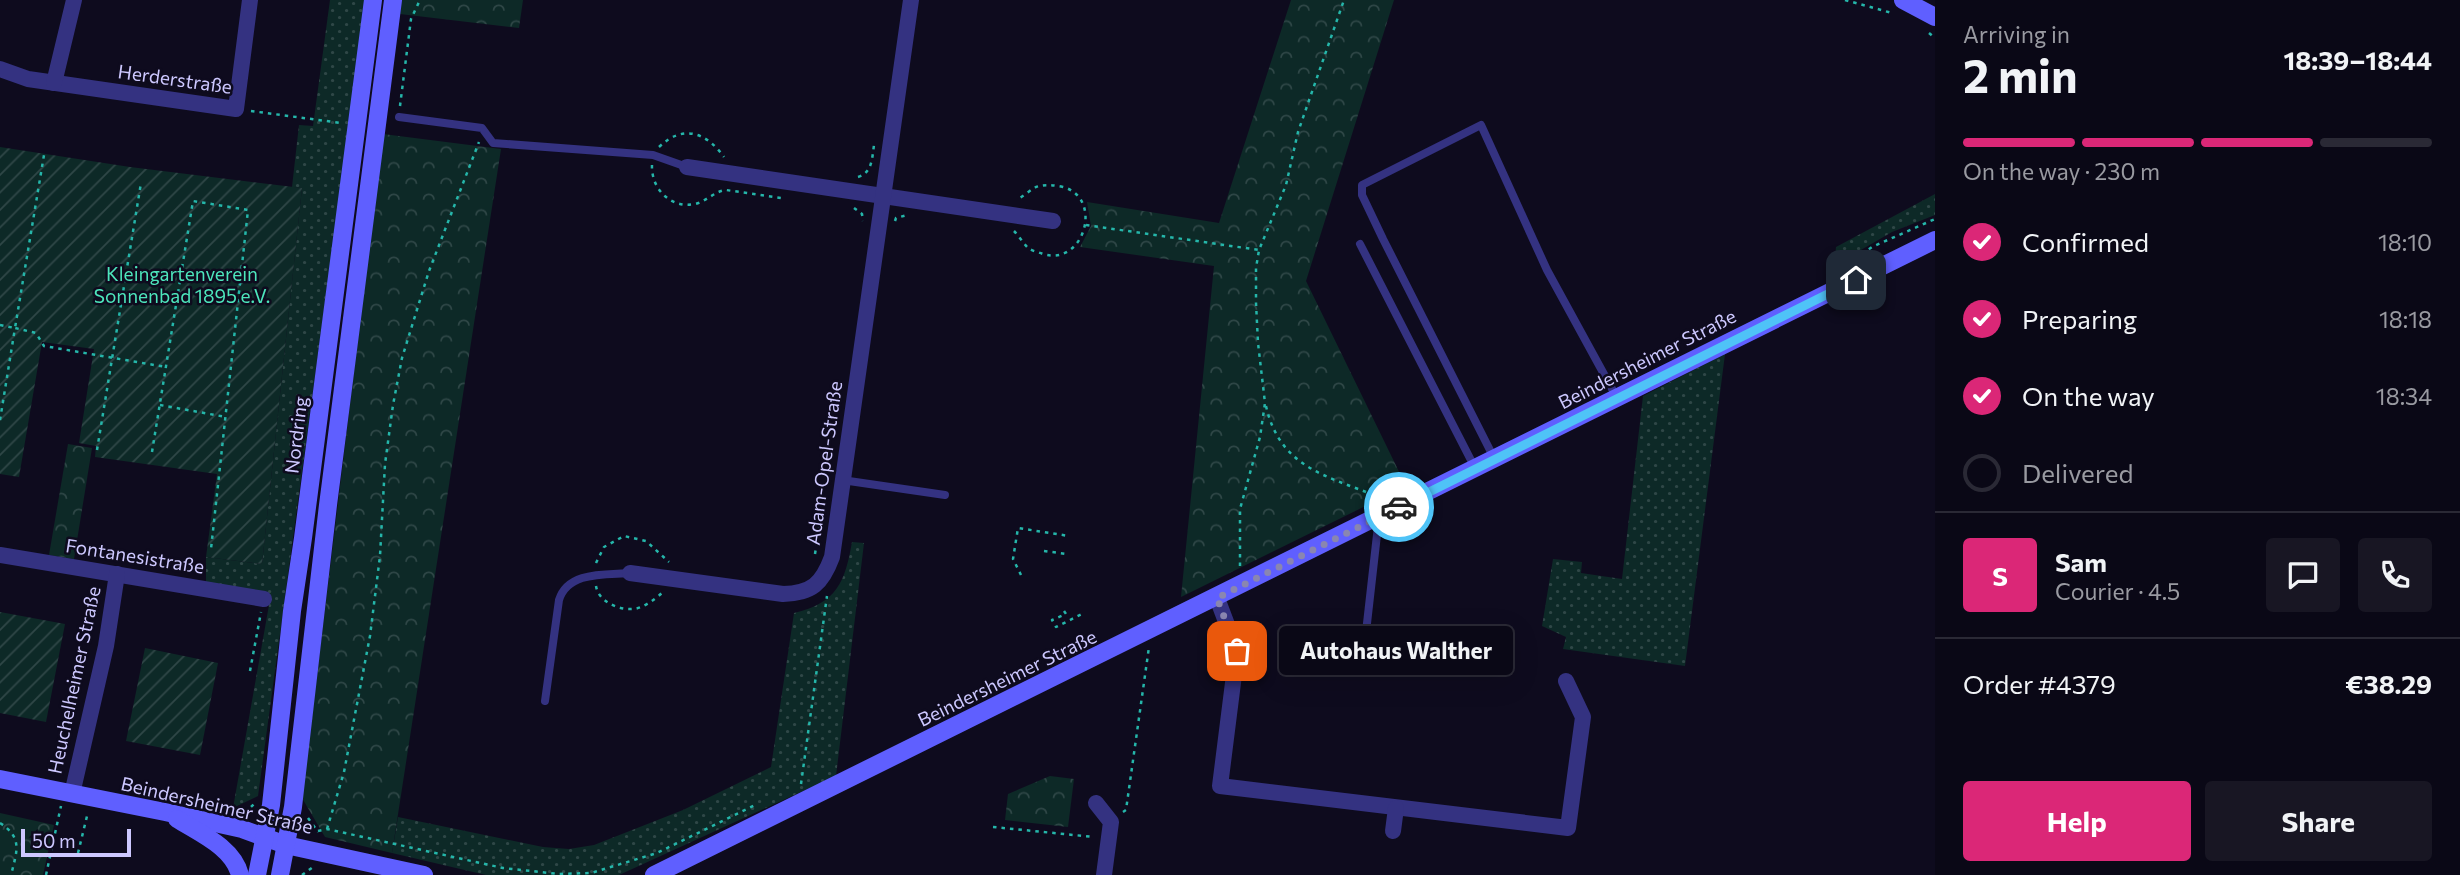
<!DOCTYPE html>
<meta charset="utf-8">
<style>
body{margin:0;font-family:Commissioner,sans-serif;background:#181623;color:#f1f3f6;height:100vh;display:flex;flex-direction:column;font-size:26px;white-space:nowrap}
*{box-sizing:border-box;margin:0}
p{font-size:23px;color:#999aa1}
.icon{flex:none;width:38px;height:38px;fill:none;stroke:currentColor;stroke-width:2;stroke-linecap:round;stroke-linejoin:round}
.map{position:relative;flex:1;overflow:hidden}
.details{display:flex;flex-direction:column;background:#0a0816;width:525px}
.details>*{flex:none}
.scale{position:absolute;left:21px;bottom:18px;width:110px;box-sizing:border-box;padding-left:7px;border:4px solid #cdc8ff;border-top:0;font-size:19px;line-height:24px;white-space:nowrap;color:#cdc8ff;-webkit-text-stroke:5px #0e0b1e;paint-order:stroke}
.pin{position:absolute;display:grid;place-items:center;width:60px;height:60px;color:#fff;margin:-30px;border-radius:14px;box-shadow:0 4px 10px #0006}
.courier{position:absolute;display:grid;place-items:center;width:70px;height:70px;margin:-35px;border:5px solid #4fc3f7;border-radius:50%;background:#fff;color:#222;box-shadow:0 2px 9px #0007}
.bubble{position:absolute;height:49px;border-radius:7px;background:#0a0816;box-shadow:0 7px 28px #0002,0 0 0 2px #2a2935;font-size:23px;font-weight:700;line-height:49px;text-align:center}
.summary em{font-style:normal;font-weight:700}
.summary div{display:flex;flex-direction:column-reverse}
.summary{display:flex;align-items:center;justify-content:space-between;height:119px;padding:0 28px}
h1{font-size:46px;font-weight:700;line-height:52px}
.bar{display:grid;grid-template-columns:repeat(4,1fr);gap:10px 7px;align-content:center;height:84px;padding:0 28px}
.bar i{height:9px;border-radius:5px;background:#2a2935}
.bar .selected{background:#db2777}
.bar p{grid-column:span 4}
.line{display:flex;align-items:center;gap:18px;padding:0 28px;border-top:2px solid #2a2935}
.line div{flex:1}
.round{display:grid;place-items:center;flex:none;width:74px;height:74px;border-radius:7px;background:#181623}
ol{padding:0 28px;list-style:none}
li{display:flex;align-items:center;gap:21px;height:77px}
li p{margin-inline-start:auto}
li .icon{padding:7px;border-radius:50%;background:#db2777;color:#fff;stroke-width:4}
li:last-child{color:#999aa1}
li i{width:38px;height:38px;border:4px solid #2a2935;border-radius:50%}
.action{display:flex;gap:14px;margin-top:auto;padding:14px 28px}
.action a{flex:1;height:80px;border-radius:7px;background:#db2777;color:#fff;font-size:28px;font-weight:700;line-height:80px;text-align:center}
.action a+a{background:#181623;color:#f1f3f6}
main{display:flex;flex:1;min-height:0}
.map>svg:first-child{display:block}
.grass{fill:url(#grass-dots)}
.park{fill:url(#park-crowns)}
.garden{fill:url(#garden-furrows)}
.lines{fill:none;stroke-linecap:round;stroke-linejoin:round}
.path{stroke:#25b6aa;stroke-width:2.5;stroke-dasharray:3.5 5;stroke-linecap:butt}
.lane{stroke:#343281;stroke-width:8}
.street{stroke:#343281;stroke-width:16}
.secondary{stroke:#5f5fff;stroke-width:18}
.done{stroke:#8a86b0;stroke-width:7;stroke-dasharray:0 12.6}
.route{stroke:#4fc3f7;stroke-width:9}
.labels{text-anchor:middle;stroke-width:5;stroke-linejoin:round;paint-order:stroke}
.street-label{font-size:19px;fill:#cdc8ff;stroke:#0e0b1e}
.park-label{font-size:19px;fill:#4de6bc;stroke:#0e0b1e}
</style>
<main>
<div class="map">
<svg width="1935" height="875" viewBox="0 0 1935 875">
<defs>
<pattern id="grass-dots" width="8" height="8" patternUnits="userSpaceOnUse" patternTransform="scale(1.75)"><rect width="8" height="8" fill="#0d2927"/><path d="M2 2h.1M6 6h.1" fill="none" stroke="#2f4747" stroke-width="1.8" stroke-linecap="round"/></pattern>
<pattern id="park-crowns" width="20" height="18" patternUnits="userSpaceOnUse" patternTransform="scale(1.75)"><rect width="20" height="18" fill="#0d2927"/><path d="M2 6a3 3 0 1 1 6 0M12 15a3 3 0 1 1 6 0" fill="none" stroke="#2f4747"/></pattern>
<pattern id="garden-furrows" width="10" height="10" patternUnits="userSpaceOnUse" patternTransform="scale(1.75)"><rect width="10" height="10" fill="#0d2927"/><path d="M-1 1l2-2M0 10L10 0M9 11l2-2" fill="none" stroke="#2f4747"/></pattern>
</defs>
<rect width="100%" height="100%" fill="#0e0b1e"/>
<g class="grass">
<path d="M330,0H366L258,796L233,808L269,605L206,583V557L262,564L302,188L292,187L299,125L313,126Z"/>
<path d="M1935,194V215L1892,232L1854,254L1834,273L1836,247Z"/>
<path d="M1725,354L1685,666L1563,649L1566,637L1542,626L1553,559L1582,562L1581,573L1622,579L1643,396Z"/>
<path d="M852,542L864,543L836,776L619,875H486L392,853L398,817L543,847L569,849L594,845L683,810L771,767L794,613C837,603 845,582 852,542Z"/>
</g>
<g class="park">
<path d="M401,0H523L519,28L400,14Z"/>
<path d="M1291,0H1394L1306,281L1406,486L1181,597L1214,266L1080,247L1091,226L1087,202L1219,223Z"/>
<path d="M383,134L501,149L392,853L325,837L302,798Z"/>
<path d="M68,444L92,448L74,559L49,555Z"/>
<path d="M1050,776L1074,779L1068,827L1005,820L1008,794Z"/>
<path d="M0,813L54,825L43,875H0Z"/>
</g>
<g class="garden">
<path d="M0,147L130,167L302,188L262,564L206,557L217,474L95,457L96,446L79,443L94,349L42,342L19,477L0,474Z"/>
<path d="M0,612L65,624L46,722L0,713Z"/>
<path d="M145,648L218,663L200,755L126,741Z"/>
</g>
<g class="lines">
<g class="path">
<path d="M1845,0L1892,13"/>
<path d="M1929,33L1935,38"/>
<path d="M400,106L411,19L420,0"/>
<path d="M251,111L341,123"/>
<path d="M659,147C683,124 706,132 724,157"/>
<path d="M652,165C651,189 671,209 695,204C707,201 715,191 726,190L781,198"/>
<path d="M858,177C872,173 872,159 874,145"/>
<path d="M854,208L862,214L863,221"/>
<path d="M895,221L896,218L907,215"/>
<path d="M1086,225L1259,250"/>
<path d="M1014,231C1019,236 1023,243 1028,248C1032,251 1038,252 1043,254C1084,267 1104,198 1063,187C1053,185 1045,184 1036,187C1030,190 1024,196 1018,199"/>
<path d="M1848,264L1872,247L1935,219"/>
<path d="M0,325L15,328L44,155"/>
<path d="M160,405L226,417"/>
<path d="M1266,406C1280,468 1327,476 1379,497"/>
<path d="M0,420L15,328L36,333L44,346L166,367"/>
<path d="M97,450L141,183"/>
<path d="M152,452L193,201L248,210L211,549"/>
<path d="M1044,551L1067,554"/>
<path d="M815,554L820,522"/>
<path d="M596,563L604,547L624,536L646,541L669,562"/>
<path d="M1240,566V509L1260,437L1265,403L1258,343L1256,303V268L1259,250L1286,185L1298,132L1344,0"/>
<path d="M1021,575L1013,559L1018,528L1069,536"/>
<path d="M596,586C598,601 618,610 632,609C642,609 654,600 662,593"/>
<path d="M1064,611L1066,614L1052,620L1056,627L1084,613"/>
<path d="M250,671L261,612"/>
<path d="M801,784L827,596"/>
<path d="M1123,812L1126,810L1149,647"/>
<path d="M245,813L255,803"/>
<path d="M308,818L318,832"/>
<path d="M0,823C23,838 17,851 11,875"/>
<path d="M993,827L1094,837"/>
<path d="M327,829L344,772L370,636L380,556L385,464L393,405L402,358L429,271L479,142"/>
<path d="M318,831L327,829L503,868L559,874L591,873L657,853L757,804"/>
<path d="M78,853L88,812"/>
<path d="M46,875L61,806"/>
<path d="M302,875L313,867"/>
</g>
<g class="lane">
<path d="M399,117L482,128L493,143L653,155L687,167"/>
<path d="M1360,244L1475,468"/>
<path d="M1494,458L1383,239L1362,195V185L1481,125L1547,270L1617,398"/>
<path d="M842,480L945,495"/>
<path d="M1379,517L1365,641L1423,647"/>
<path d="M545,701L559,600C568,571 605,575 630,573"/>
</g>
<g class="street">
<path d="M0,69L28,79L236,109L250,0"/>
<path d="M54,83L74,0"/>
<path d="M687,167L1053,221"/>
<path d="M0,555L264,599"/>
<path d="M630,573L783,594C812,593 822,584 832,557L911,0"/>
<path d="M1217,598L1237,651L1220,786L1568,828L1583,717L1566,681"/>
<path d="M72,794L106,646L117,574"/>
<path d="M1096,803L1111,822L1104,875"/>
<path d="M1393,831L1396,808"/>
</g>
<g class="secondary">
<path d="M1903,0L1935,17"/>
<path d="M0,779L165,812L242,829L286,845L424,875"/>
<path d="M177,819C199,833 233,847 240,875"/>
<path d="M257,875L271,805L292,611L303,538L373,0"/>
<path d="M280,875L293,807L328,505L393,0"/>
<path d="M654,875L1935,240"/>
</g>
</g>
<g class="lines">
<path class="done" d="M1237,651L1217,598L1399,507"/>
<path class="route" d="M1399,507L1856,280"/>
</g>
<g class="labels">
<g class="street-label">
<text transform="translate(175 79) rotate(8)" y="7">Herderstraße</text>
<text transform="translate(1647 359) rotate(-27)" y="7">Beindersheimer Straße</text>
<text transform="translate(296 435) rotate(-83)" y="7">Nordring</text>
<text transform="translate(824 463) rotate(-82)" y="7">Adam-Opel-Straße</text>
<text transform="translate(135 556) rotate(9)" y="7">Fontanesistraße</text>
<text transform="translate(1007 678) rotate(-26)" y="7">Beindersheimer Straße</text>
<text transform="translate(74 680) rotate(-78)" y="7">Heuchelheimer Straße</text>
<text transform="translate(217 805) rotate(13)" y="7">Beindersheimer Straße</text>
</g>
<g class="park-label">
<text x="182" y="281">Kleingartenverein<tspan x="182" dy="22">Sonnenbad 1895 e.V.</tspan></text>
</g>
</g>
</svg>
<div class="scale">50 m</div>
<div class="pin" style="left:1237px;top:651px;background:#ea580c"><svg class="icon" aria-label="bag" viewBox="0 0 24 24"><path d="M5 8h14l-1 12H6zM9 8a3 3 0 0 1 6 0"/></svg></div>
<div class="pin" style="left:1856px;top:280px;background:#1f2937"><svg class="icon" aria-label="home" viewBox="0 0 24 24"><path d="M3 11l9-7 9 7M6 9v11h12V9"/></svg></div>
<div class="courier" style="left:1399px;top:507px"><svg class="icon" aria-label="car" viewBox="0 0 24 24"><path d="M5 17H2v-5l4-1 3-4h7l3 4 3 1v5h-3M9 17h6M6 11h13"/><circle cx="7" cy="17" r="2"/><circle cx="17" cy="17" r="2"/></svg></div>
<div class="bubble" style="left:1279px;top:626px;width:234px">Autohaus Walther</div>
</div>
<section class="details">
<div class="summary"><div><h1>2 min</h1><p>Arriving in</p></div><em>18:39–18:44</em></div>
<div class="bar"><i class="selected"></i><i class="selected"></i><i class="selected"></i><i></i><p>On the way · 230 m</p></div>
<ol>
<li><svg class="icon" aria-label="check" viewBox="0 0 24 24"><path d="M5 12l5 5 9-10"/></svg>Confirmed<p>18:10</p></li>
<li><svg class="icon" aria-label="check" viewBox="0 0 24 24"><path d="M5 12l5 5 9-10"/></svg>Preparing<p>18:18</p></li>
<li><svg class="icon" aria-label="check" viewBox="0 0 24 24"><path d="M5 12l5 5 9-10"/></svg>On the way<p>18:34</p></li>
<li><i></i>Delivered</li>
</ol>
<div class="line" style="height:126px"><b class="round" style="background:#db2777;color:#fff">S</b><div><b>Sam</b><p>Courier · 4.5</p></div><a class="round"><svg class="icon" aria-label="chat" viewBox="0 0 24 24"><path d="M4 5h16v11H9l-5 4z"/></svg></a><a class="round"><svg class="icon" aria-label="phone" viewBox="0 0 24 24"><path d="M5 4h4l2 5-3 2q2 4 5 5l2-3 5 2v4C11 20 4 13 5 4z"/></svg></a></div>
<div class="line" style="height:91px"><div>Order #4379</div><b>€38.29</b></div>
<div class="action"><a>Help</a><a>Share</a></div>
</section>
</main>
